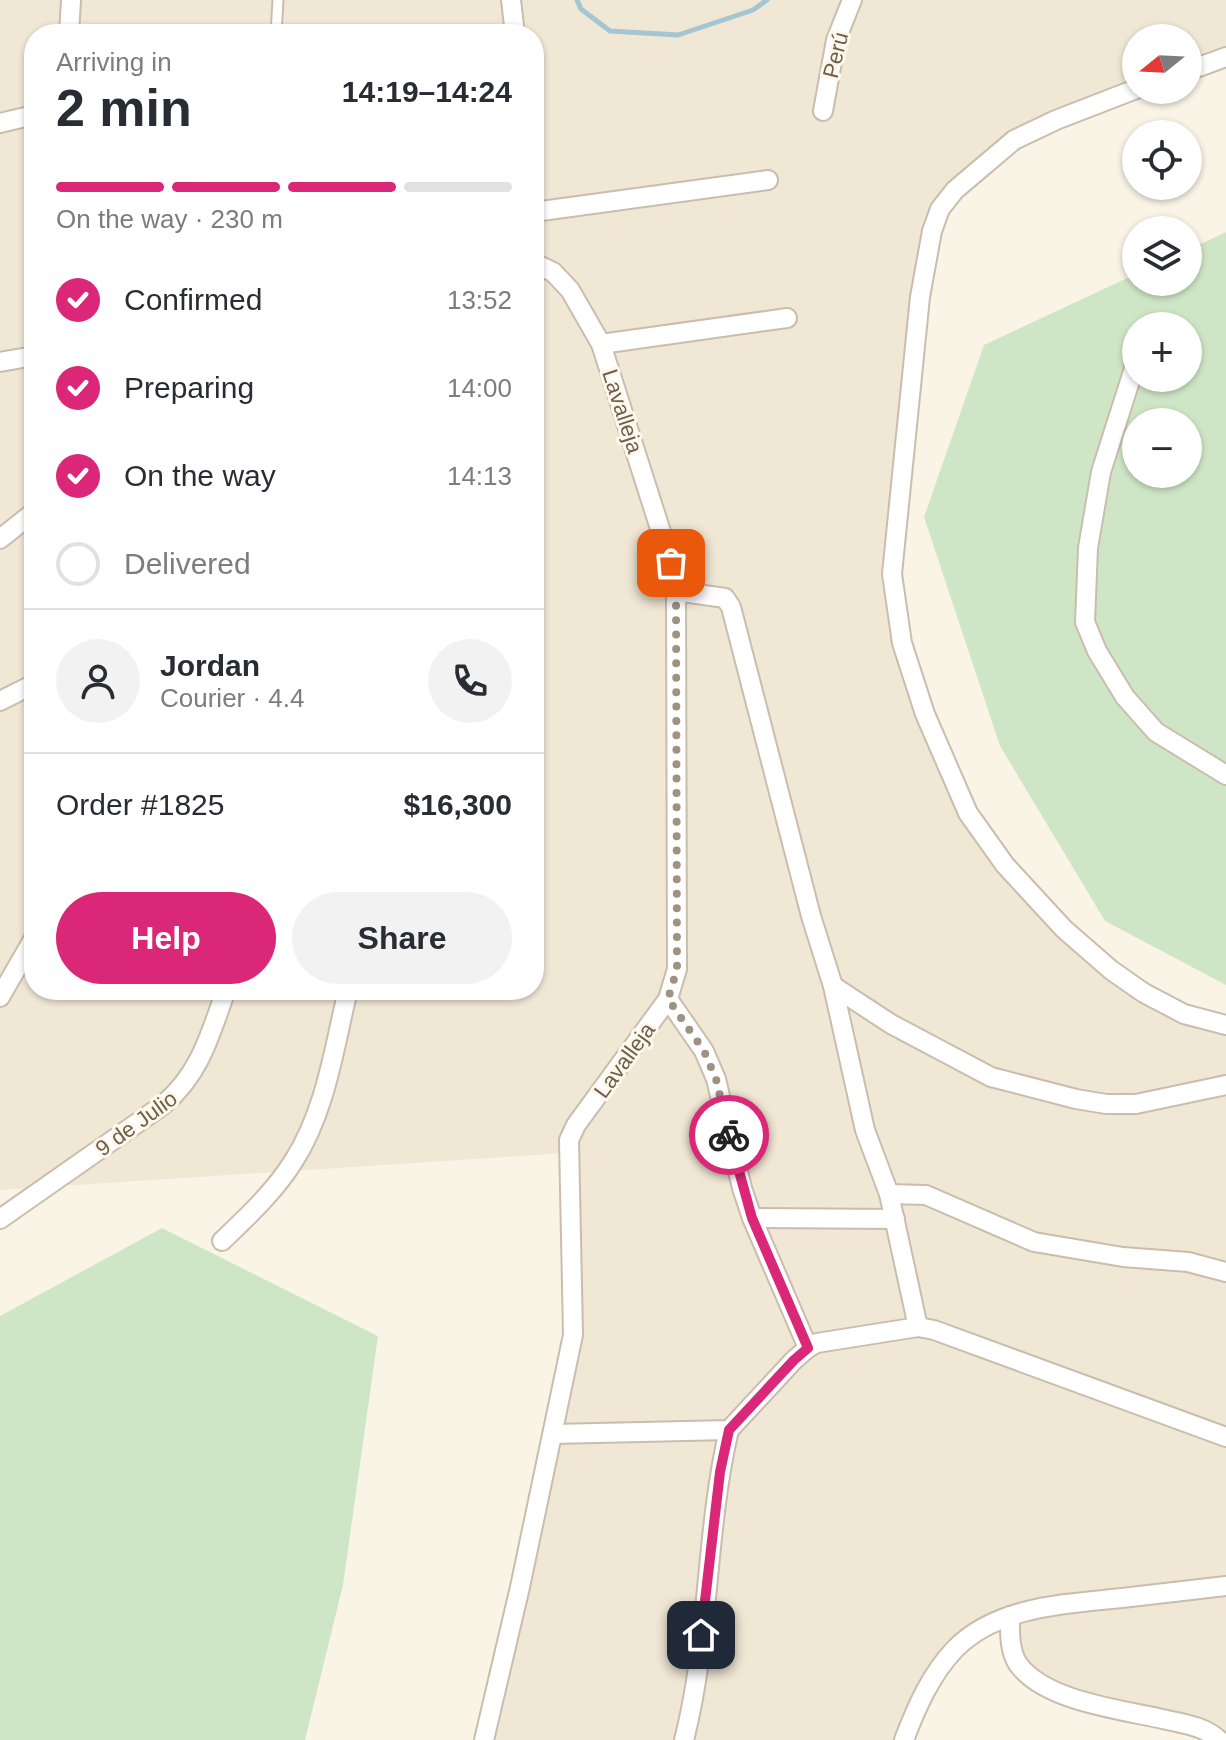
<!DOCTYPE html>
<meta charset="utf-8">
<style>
body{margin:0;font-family:Arial,sans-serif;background:#f2f2f3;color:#2b2b33;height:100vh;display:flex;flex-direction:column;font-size:30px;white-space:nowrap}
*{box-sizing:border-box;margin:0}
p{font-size:26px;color:#7c7c81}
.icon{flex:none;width:44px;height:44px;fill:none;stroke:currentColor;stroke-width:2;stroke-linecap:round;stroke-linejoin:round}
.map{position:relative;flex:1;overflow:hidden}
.details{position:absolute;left:24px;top:24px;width:520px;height:976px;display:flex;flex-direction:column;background:#fff;border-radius:32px;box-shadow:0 2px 6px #0004}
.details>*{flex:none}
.needle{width:52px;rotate:252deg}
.fabs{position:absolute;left:1122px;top:24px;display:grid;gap:16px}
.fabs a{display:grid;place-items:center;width:80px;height:80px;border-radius:50%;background:#fff;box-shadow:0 2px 6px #0004;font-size:40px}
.pin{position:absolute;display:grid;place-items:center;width:68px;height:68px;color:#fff;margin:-34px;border-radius:16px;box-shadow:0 4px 12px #0006}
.courier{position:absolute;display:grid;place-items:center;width:80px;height:80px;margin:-40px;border:6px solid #db2777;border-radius:50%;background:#fff;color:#222;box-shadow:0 2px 10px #0007}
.headline em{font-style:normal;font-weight:800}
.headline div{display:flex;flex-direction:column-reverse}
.headline{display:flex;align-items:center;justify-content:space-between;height:136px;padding:0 32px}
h1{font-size:52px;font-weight:800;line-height:60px}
.bar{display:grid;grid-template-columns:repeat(4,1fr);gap:12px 8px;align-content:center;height:96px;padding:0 32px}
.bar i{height:10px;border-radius:6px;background:#e1e1e2}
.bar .selected{background:#db2777}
.bar p{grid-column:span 4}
.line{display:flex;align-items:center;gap:20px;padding:0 32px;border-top:2px solid #e1e1e2}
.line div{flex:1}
.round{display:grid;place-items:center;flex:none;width:84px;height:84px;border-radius:42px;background:#f2f2f3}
ol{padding:0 32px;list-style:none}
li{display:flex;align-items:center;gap:24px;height:88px}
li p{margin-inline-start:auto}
li .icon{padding:8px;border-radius:50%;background:#db2777;color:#fff;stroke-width:4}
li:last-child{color:#7c7c81}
li i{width:44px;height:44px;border:4px solid #e1e1e2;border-radius:50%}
.cta{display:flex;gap:16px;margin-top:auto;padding:16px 32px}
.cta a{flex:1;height:92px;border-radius:48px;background:#db2777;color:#fff;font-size:32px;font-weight:800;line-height:92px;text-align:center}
.cta a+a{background:#f2f2f3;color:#2b2b33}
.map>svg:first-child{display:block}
.residential{fill:#f1e7d5;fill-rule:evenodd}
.green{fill:#cfe6c6;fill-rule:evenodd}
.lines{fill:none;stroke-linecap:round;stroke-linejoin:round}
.stream{stroke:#a4c6d2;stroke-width:5}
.lane-casing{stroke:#cabdad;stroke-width:13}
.street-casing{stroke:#cabdad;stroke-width:22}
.lane{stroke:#fff;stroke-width:9}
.street{stroke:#fff;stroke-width:18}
.done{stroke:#a09283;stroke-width:8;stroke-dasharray:0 14.4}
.route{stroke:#db2777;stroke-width:10}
.labels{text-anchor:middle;stroke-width:6;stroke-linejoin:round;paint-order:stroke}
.street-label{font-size:22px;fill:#705d4d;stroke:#fdf8ec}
</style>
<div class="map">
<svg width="1226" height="1740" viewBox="0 0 1226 1740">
<rect width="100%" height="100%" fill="#faf4e6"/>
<path class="residential" d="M0,0H1226V57L1188,71V38H1136V89L985,163L932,231L895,606L968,813L1111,970L1226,1025V1740L1071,1697L1017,1663L1010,1617L956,1649L904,1740H484L573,1335L567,1153L0,1190ZM34,34H534V990H34Z"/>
<g class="green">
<path d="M1226,232V985L1105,921L1000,746L924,517L984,345L1136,274V282H1188V250ZM1136,326H1188V378H1136ZM1136,422H1188V474H1136Z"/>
<path d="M162,1228L378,1336L343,1585L305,1740H0V1316Z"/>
</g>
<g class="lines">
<path class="stream" d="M577,0L581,9L610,31L678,35L753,10L767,0"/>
<g class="lane-casing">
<path id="lane" d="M276,34L278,0"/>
</g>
<g class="street-casing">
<g id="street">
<path d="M511,0L515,34"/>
<path d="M69,34L71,0"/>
<path d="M1188,71L1226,57"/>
<path d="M1136,89L1056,120L1014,140L955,190L940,209L932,231L920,297L892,574L902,643L925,714L968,813L1005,865L1064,929L1111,970L1144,993L1184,1014L1226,1025"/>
<path d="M823,111L836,40L852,0"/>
<path d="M0,123L34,115"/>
<path d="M534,212L768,180"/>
<path d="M601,344L787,318"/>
<path d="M0,362L34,356"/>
<path d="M1136,362L1101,472L1088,548L1085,622L1097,651L1125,697L1156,732L1226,775"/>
<path d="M0,539L34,512"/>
<path d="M676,591L725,598L731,607L811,916L833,986L865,1130L889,1194L918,1327"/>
<path d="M0,701L34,684"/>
<path d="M833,986L891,1024L991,1077L1076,1099L1106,1104H1136L1226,1085"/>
<path d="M0,997L34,938"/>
<path d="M668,999L704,1051L716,1079L742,1188L752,1218L808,1348L817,1343L918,1327L934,1330L1226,1437"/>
<path d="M889,1194L926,1195L1034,1242L1123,1257L1188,1262L1226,1272"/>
<path d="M752,1218L895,1219"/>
<path d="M0,1219L163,1105C200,1074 210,1035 226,990"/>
<path d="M222,1241C247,1217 274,1192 293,1162C326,1111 334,1048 348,990"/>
<path d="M553,1434L729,1430L794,1360L808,1348"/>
<path d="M1010,1616C1010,1632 1009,1650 1018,1664C1045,1702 1125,1710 1167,1720C1186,1724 1205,1727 1219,1740"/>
<path d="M484,1740L520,1587L573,1335L569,1140L576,1125L668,999L677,969L676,591L671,563L601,344L570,290L553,272L534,263"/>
<path d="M684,1740C710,1639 705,1532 729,1430"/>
<path d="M904,1740C916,1708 931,1674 955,1649C997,1606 1066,1604 1122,1598C1157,1594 1191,1590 1226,1586"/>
</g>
</g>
<use href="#lane" class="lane"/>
<use href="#street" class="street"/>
</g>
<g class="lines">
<path class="done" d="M671,563L676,591L677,969L668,999L704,1051L716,1079L729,1135"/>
<path class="route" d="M701,1635L720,1472L729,1430L794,1360L808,1348L752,1218L729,1135"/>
</g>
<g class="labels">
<g class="street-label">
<text transform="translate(835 55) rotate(-76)" y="8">Perú</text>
<text transform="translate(623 411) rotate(72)" y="8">Lavalleja</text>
<text transform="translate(624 1060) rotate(-54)" y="8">Lavalleja</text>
<text transform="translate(136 1123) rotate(-36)" y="8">9 de Julio</text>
</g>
</g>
</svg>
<div class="fabs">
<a><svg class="needle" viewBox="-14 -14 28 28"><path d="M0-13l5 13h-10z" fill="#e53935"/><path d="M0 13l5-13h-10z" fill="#7c7c81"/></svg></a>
<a><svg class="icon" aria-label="locate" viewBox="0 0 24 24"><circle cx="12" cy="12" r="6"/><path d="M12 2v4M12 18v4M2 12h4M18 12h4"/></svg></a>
<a><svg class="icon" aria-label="layers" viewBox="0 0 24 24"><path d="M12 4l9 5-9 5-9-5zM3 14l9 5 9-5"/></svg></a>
<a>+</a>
<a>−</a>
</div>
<div class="pin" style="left:671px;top:563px;background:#ea580c"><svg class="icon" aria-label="bag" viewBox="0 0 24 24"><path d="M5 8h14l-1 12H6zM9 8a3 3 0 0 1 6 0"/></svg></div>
<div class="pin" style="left:701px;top:1635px;background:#1f2937"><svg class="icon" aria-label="home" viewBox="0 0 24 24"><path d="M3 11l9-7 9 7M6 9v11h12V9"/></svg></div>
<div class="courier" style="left:729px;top:1135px"><svg class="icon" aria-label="bike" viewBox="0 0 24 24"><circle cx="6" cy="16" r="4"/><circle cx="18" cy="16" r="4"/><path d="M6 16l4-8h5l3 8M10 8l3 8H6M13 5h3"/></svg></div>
<section class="details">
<div class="headline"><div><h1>2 min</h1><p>Arriving in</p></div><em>14:19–14:24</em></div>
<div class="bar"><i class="selected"></i><i class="selected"></i><i class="selected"></i><i></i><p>On the way · 230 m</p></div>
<ol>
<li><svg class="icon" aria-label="check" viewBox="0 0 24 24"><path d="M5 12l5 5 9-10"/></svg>Confirmed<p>13:52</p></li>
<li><svg class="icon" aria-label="check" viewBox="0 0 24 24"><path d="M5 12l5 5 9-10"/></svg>Preparing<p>14:00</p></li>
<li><svg class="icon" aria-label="check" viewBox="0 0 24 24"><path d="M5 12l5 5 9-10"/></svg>On the way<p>14:13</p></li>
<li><i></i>Delivered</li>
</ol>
<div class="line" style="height:144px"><a class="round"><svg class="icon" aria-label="person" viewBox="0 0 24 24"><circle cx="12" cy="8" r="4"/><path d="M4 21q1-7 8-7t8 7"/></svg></a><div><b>Jordan</b><p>Courier · 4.4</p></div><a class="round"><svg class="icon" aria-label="phone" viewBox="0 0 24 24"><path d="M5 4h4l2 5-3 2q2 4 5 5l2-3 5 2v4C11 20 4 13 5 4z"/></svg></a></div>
<div class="line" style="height:104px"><div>Order #1825</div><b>$16,300</b></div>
<div class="cta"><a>Help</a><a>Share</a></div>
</section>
</div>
